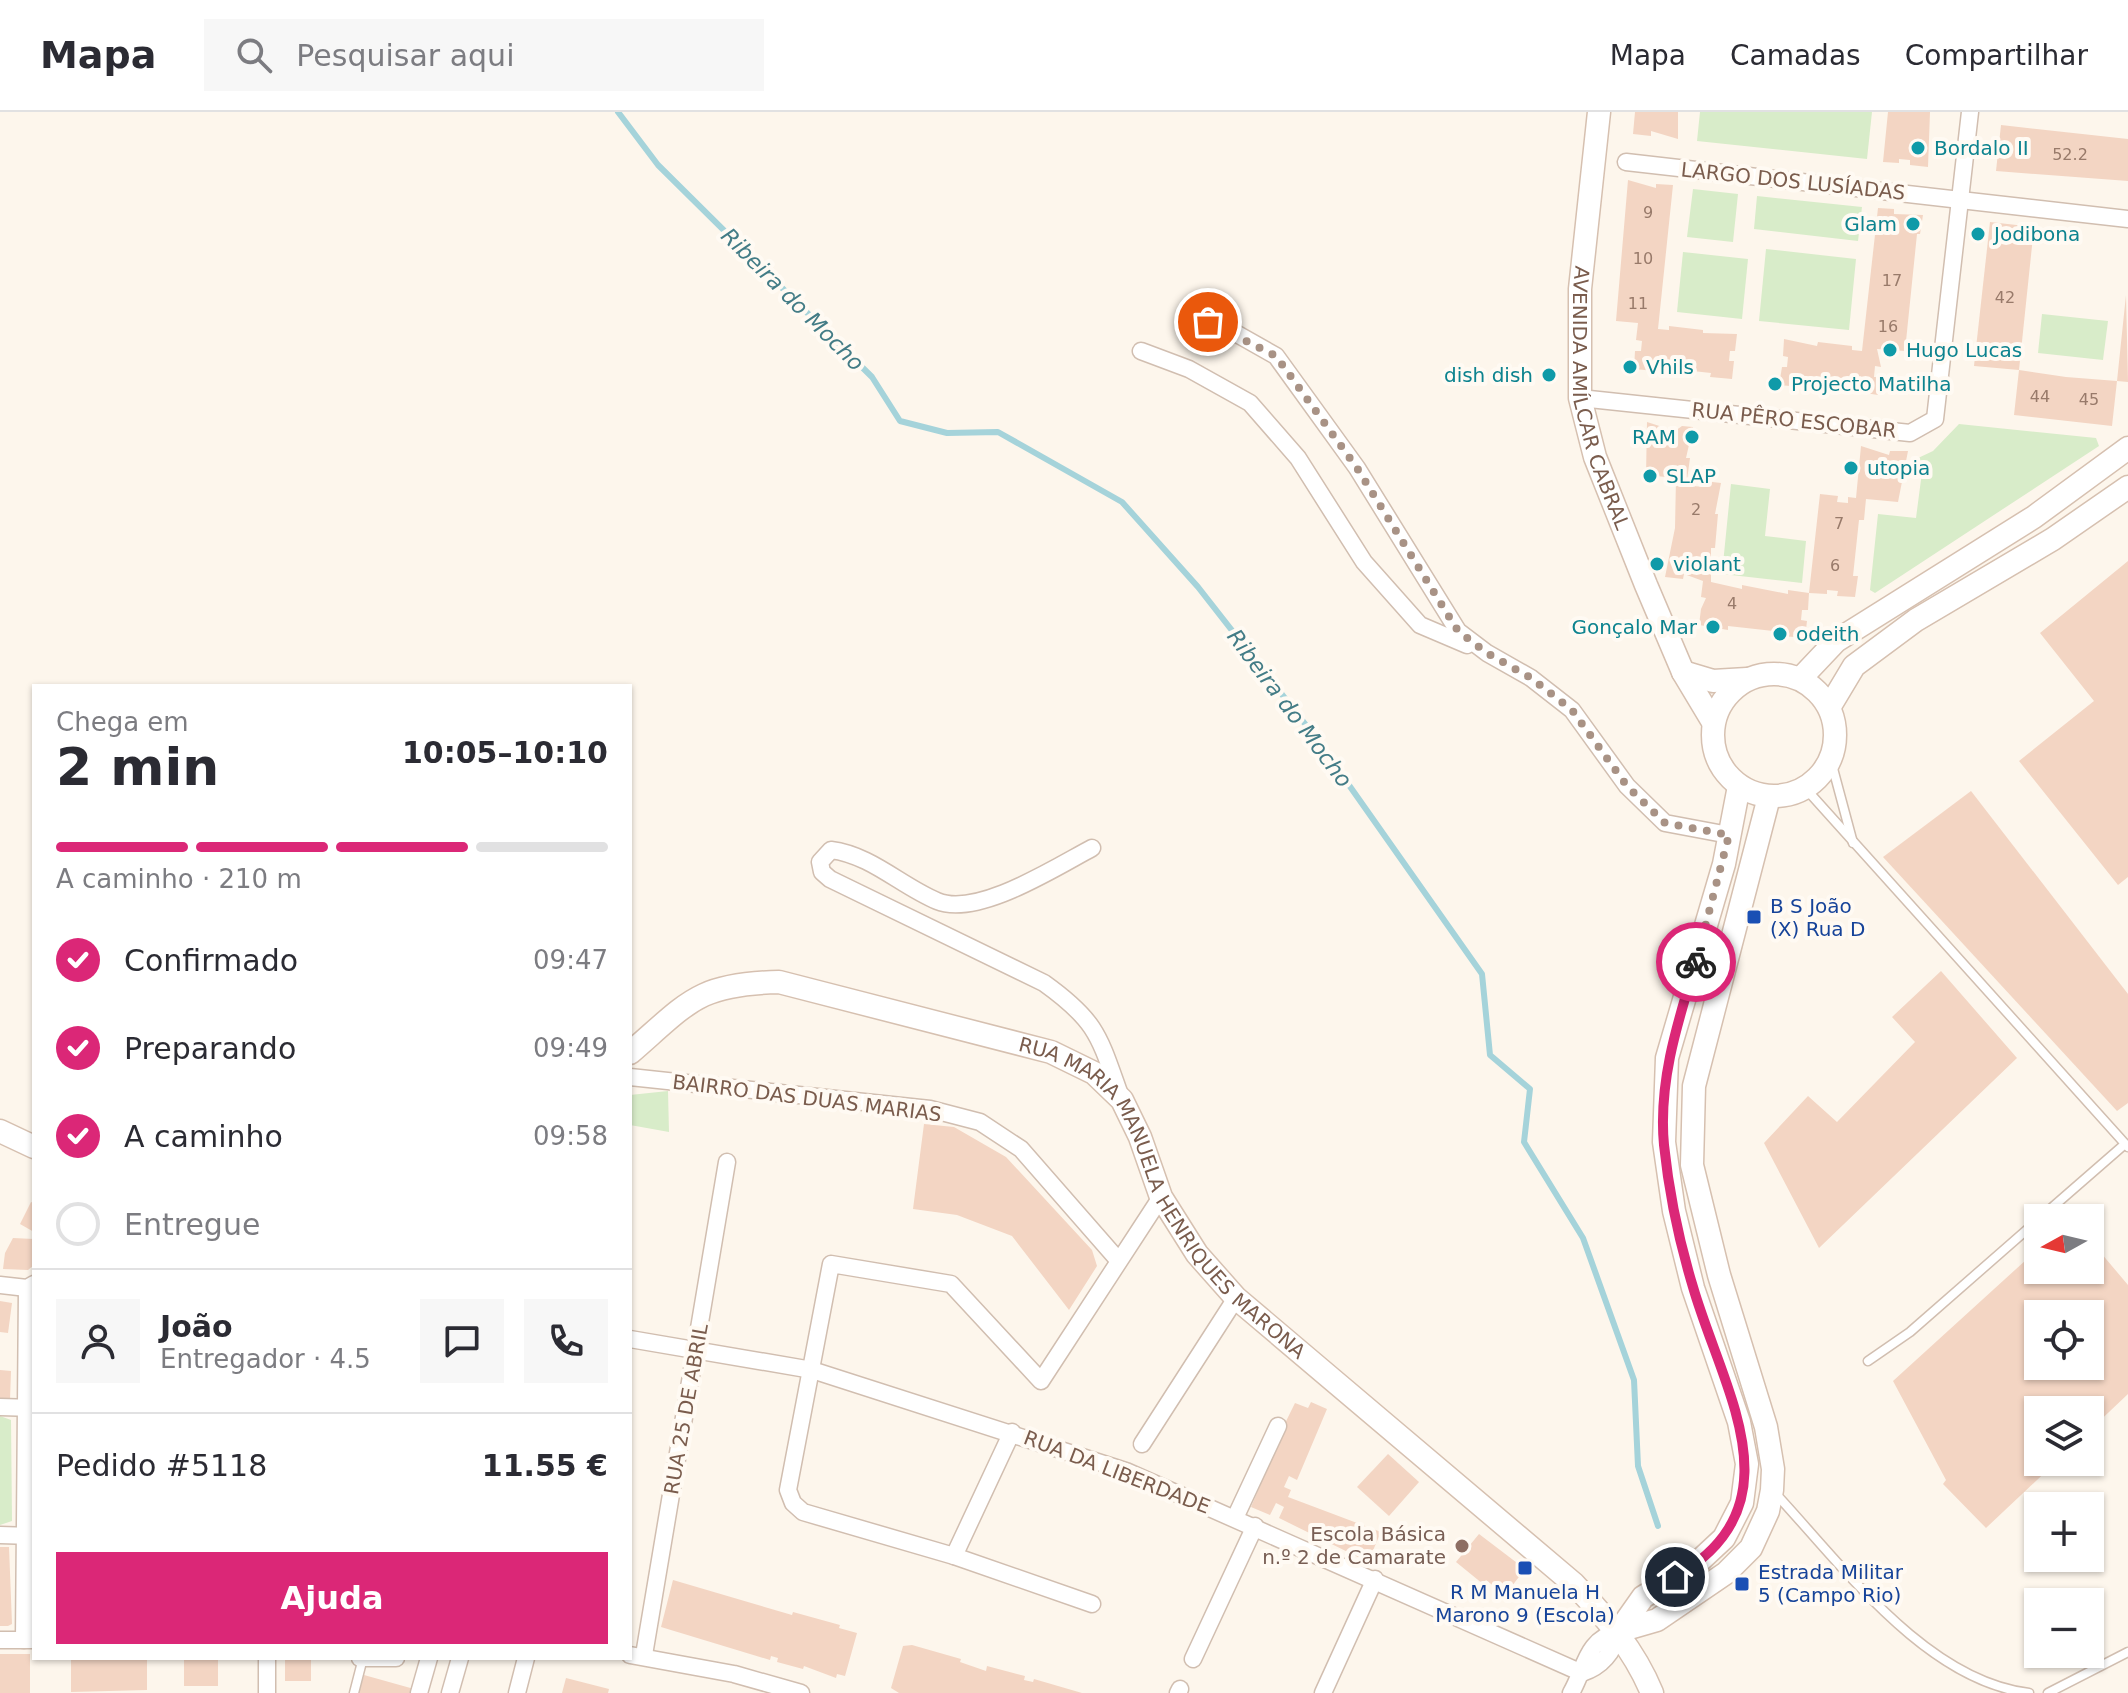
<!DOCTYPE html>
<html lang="pt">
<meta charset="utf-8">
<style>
body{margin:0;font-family:"DejaVu Sans",sans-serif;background:#f7f7f7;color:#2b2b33;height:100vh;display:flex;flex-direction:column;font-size:30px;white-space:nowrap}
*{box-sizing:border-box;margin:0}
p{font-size:26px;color:#7c7c81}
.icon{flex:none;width:44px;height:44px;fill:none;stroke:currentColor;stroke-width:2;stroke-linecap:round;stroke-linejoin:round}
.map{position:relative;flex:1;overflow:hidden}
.sheet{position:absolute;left:32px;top:572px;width:600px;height:976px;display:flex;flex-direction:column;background:#fff;border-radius:0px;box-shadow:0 2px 6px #0004}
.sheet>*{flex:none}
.needle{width:52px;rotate:262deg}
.tools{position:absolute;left:2024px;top:1092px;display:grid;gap:16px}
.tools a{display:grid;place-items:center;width:80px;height:80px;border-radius:0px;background:#fff;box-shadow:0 2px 6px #0004;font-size:40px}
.pin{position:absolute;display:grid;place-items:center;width:68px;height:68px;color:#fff;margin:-34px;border:4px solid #fff;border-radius:50%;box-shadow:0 2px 8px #0007}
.courier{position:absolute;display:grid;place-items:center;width:80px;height:80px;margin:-40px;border:6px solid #db2777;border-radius:50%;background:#fff;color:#222;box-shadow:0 2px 10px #0007}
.headline em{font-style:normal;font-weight:700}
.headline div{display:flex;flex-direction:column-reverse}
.headline{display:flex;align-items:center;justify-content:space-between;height:136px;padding:0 24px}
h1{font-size:52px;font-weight:700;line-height:60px}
.bar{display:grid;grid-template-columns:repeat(4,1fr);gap:12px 8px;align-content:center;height:96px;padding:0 24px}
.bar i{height:10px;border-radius:6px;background:#e1e1e2}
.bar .selected{background:#db2777}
.bar p{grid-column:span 4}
.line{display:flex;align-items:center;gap:20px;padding:0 24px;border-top:2px solid #e1e1e2}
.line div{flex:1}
.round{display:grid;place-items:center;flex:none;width:84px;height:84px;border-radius:0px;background:#f7f7f7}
ol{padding:0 24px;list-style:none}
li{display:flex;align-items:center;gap:24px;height:88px}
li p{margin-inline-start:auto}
li .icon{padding:8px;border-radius:50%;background:#db2777;color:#fff;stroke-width:4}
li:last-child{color:#7c7c81}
li i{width:44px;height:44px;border:4px solid #e1e1e2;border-radius:50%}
.button{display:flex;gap:16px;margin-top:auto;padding:16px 24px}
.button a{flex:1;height:92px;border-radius:0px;background:#db2777;color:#fff;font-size:32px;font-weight:700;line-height:92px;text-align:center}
header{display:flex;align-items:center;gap:48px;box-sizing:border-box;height:112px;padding:0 40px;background:#fff;border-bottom:2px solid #e1e1e2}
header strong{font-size:38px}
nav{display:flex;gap:44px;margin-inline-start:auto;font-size:28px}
.search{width:560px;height:72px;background:#f7f7f7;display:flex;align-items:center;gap:20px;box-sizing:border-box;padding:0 28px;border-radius:0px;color:#7c7c81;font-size:30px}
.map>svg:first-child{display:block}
.green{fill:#d8ecc9}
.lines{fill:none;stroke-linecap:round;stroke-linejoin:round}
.stream{stroke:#a5d3da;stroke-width:6}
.building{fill:#f3d5c3;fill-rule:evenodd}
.lane-casing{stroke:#d1beb0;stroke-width:11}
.street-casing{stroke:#d1beb0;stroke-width:19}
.secondary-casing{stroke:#d6c0b0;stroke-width:25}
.lane{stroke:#fff;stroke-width:8}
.street{stroke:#fff;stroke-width:16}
.secondary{stroke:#fff;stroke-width:22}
.done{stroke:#a89285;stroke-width:8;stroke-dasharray:0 14.4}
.route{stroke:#db2777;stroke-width:10}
.culture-dot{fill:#0f9aa8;stroke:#fffaf3;stroke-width:3}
.transit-dot{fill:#1a4fb4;stroke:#fffaf3;stroke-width:3}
.education-dot{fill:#8d6e63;stroke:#fffaf3;stroke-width:3}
.labels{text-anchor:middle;stroke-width:8;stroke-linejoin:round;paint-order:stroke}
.number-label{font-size:16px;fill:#987a6a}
.culture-label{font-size:20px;fill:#0d838f;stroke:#fffaf3;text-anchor:start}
.street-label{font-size:20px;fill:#7a5c4d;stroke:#fffaf3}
.transit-label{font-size:20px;fill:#164399;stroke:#fffaf3;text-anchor:start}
.education-label{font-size:20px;fill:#785e54;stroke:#fffaf3;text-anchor:end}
.water-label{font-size:22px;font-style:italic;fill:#437c86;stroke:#fffaf3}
</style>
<header>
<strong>Mapa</strong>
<div class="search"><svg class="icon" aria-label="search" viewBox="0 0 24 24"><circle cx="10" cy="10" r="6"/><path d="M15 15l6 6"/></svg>Pesquisar aqui</div>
<nav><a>Mapa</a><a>Camadas</a><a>Compartilhar</a></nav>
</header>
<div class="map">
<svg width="2128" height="1581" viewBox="0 0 2128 1581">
<rect width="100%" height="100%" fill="#fdf6ec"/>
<g class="green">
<path d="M1700,0H1872L1867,47L1697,29Z"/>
<path d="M1693,77L1738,82L1733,130L1687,125Z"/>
<path d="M1757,84L1862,95L1858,129L1754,117Z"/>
<path d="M1766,137L1856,147L1849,218L1759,209Z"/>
<path d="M1683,140L1748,147L1742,207L1677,200Z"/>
<path d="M2042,202L2108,209L2103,248L2038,241Z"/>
<path d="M1959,312L2096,326L2099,334L1875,481L1870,478L1878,402L1916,406L1922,360L1914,358L1916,347L1933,339Z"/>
<path d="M1731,372L1770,377L1765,424L1806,429L1802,471L1722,462Z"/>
<path d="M668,979L669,1020L630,1013V983Z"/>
<path d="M0,1304L11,1308L12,1409L0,1413Z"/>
</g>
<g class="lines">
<path class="stream" d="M618,0L658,53L872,265L900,309L947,321L998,320L1122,390L1198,475L1313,622L1482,862L1490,943L1530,977L1524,1030L1583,1126L1634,1268L1638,1354L1658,1414"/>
</g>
<g class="building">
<path d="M1635,0H1678V27L1651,19V24L1633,22Z"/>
<path d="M1888,0H1930L1928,55L1910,53V48L1899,47V51L1883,50Z"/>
<path d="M2001,13L2128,27V69L1996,59Z"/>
<path d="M1628,68L1656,76V72L1673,73L1658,217L1669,218V214L1703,218V221L1737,222L1735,239H1730L1729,249H1734L1732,267L1710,265L1711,261L1656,255L1655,259L1634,257L1635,239H1641L1642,229L1636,228L1638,211L1616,209Z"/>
<path d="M1878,96L1894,97V102L1923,103L1920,122H1917L1905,239L1877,237L1881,255L1875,254L1874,265H1880L1878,283L1802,271L1801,275L1779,273L1782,255H1787L1788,245L1783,244L1784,227L1817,234L1818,230L1852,234V238L1862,239Z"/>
<path d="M1990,110L2034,115L2019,258L1974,254Z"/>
<path d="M2126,183L2128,270L2117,269L2112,314L2014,303L2019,258L2066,265L2117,269Z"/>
<path d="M1647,310L1675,319L1682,314L1693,315L1686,346H1690L1687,368H1694L1693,374L1704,375V369L1721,371L1715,402H1718L1715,436H1711V470L1742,477V473L1788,482V478L1809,481L1808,498H1802L1801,508L1807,509L1805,526L1783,524V520L1728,514V518L1699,513L1701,497L1706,486L1701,485L1703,469L1684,462L1683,467L1665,465L1675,416L1676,366L1646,363Z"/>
<path d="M1861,334L1889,343L1890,339H1908L1898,390L1866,387L1864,408H1859L1853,464H1858L1855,485L1837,484L1838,479L1827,478V482L1809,481L1820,382L1838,384L1837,390L1848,391V385L1856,386Z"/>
<path d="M2128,449V765L2118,773L2019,649L2094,589L2040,521Z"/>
<path d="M1971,679L2128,882V991L2117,999L1883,745Z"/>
<path d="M1941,859L2017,946L1819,1136L1764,1031L1808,984L1837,1010L1915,930L1892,905Z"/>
<path d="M924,1012L954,1015L1006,1045L1092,1138L1097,1154L1069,1198L1012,1124L957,1103L913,1097Z"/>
<path d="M31,1090L34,1091V1120L20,1112Z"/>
<path d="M13,1126L34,1127V1153L28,1158L3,1157L5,1141Z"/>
<path d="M2090,1128L2128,1173V1282L2090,1318V1298H2038V1350H2056L1986,1416L1943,1372L1946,1368L1893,1269L2038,1137V1158H2090ZM2038,1202H2090V1254H2038Z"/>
<path d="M0,1189L12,1191L8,1221L0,1220Z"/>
<path d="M0,1258L11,1259L10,1288H0Z"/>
<path d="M1311,1290L1327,1297L1297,1368L1289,1364L1284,1375L1291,1378L1288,1385L1381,1420L1368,1450L1279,1406L1284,1395L1276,1391L1270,1403L1251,1395L1268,1355L1264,1354L1295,1291L1308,1296Z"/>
<path d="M1388,1342L1419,1370L1389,1404L1357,1375Z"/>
<path d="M1479,1422L1525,1457L1505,1483L1486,1468L1483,1472L1456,1450Z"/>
<path d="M0,1435H9L12,1512L8,1514H0Z"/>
<path d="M673,1468L792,1503L793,1500L840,1513L839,1516L857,1521L845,1564L837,1562L836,1566L804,1554L803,1557L777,1550L778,1546L771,1544L770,1548L661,1515Z"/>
<path d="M912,1533L961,1547L960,1550L986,1559L987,1554L1025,1564L1024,1568L1033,1570L1034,1567L1082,1581H899L891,1576L903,1534Z"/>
<rect x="0" y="1542" width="30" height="39"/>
<path d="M71,1546H147V1578L71,1580Z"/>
<path d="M184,1546L218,1547V1574H184Z"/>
<rect x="285" y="1546" width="26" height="23"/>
<path d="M364,1563L414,1577L413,1581H359Z"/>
<path d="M566,1566L609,1577L608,1581H562Z"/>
</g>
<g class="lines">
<g class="lane-casing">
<g id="lane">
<path d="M1831,649L1853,731"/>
<path d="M1806,677L2128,1035"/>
<path d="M2040,1106L2125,1032"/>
<path d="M1868,1249L1910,1220L2038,1108"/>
<path d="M1775,1381C1842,1453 1926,1569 2029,1581"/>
<path d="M354,1581L363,1546"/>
<path d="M2048,1581L2128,1540"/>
</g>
</g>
<g class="street-casing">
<g id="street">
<path d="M1626,50L2128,107"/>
<path d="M1186,202L1230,218L1276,244L1357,356L1458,519L1487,541L1531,566L1572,598L1627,674L1665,711L1729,723"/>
<path d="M1141,239L1189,257L1250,291L1298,346L1364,450L1420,513L1467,533"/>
<path d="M1580,286L1910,321L1935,307L1970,0"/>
<path d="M1092,736C1056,755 977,806 937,789C901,774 871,743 831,738L820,750L822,760L830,767L1044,871C1097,909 1099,924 1120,983"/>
<path d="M630,965L930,997L980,1010L1021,1037L1118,1148"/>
<path d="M0,1173L27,1176L34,1172"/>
<path d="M630,1227L812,1258L1126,1359L1582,1561"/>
<path d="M0,1295L34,1296"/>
<path d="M1142,1332L1236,1186"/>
<path d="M1235,1406L1278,1314"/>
<path d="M0,1423L32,1424"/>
<path d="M954,1444L1012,1320"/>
<path d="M1092,1492L954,1444L803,1400L793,1391L788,1378L831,1152L951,1172L1041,1269L1161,1085"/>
<path d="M0,1528H32"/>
<path d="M24,1528L27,1176"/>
<path d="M630,1543L734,1562L801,1581"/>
<path d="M644,1543L727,1050"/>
<path d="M267,1546V1581"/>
<path d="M360,1546H396"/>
<path d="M1193,1547L1255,1414"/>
<path d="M419,1581L429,1546"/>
<path d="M450,1581L460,1546"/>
<path d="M517,1581L526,1546"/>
<path d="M1178,1581L1180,1577"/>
<path d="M1323,1581L1375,1467"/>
<path d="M1571,1581C1586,1555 1585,1528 1619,1519C1614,1539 1603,1554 1582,1561"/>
</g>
</g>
<g class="secondary-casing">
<g id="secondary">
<path id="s1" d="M1599,0L1580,177V286L1595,345L1646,473L1683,560L1713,610"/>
<path d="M1683,560L1713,569L1747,567"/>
<circle cx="1774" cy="623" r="61"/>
<path d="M1801,566L1836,529L2034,405L2128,336"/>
<path d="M1830,594L1854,554L1916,508L2053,427L2128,375"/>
<path id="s2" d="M630,941C689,890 697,872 779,870L1051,940L1094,961L1122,988L1140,1025L1161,1085L1197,1142L1236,1186L1574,1472C1606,1506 1634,1537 1652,1581"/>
<path d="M0,1019L34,1035"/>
<path d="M1619,1519L1657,1508L1726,1461L1751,1436L1768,1399L1772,1378L1773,1357L1766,1315L1719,1163L1692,1053L1694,974L1769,685"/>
<path d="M1619,1519L1643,1485L1695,1453L1724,1426L1742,1391L1747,1352L1739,1310L1693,1176L1674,1099L1664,1030L1667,946L1724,752L1739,674"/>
</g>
</g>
<use href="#lane" class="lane"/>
<use href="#street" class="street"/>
<use href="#secondary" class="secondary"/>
</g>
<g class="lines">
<path class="done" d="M1208,210L1276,244L1357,356L1458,519L1487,541L1531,566L1572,598L1627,674L1665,711L1729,723L1696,850"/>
<path class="route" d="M1675,1465C1801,1393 1723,1279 1693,1175C1679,1129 1669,1081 1664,1033C1658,970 1678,909 1696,850"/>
</g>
<g class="culture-dot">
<circle cx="1918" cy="36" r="8"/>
<circle cx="1913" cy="112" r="8"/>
<circle cx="1978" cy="122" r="8"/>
<circle cx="1890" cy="238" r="8"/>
<circle cx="1630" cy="255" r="8"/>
<circle cx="1549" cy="263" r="8"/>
<circle cx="1775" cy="272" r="8"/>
<circle cx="1692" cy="325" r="8"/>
<circle cx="1851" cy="356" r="8"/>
<circle cx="1650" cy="364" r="8"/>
<circle cx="1657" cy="452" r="8"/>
<circle cx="1713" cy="515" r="8"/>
<circle cx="1780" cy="522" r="8"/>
</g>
<g class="transit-dot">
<rect x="1746" y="797" width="16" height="16" rx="4"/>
<rect x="1517" y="1448" width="16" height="16" rx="4"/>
<rect x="1734" y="1464" width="16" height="16" rx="4"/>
</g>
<circle class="education-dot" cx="1462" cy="1434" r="8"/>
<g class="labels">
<g class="number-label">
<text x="2070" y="48">52.2</text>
<text x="1648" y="106">9</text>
<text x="1643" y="152">10</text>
<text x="1892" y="174">17</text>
<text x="2005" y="191">42</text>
<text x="1638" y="197">11</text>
<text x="1888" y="220">16</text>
<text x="2040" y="290">44</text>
<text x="2089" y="293">45</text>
<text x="1696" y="403">2</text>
<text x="1839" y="417">7</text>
<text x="1835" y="459">6</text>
<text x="1732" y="497">4</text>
</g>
<g class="culture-label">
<text x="1934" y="43">Bordalo II</text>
<text x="1897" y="119" text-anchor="end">Glam</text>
<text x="1994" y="129">Jodibona</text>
<text x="1906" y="245">Hugo Lucas</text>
<text x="1646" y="262">Vhils</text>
<text x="1533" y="270" text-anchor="end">dish dish</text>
<text x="1791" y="279">Projecto Matilha</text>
<text x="1676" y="332" text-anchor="end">RAM</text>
<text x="1867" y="363">utopia</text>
<text x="1666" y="371">SLAP</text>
<text x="1673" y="459">violant</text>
<text x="1697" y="522" text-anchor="end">Gonçalo Mar</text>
<text x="1796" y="529">odeith</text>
</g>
<g class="street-label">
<text transform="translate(1793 69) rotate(6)" y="7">LARGO DOS LUSÍADAS</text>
<text dy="7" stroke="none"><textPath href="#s1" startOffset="290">AVENIDA AMÍLCAR CABRAL</textPath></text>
<text transform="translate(1794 308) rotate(6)" y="7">RUA PÊRO ESCOBAR</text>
<text transform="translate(807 986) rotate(7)" y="7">BAIRRO DAS DUAS MARIAS</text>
<text dy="7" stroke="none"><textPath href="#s2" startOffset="638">RUA MARIA MANUELA HENRIQUES MARONA</textPath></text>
<text transform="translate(686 1297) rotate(-80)" y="7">RUA 25 DE ABRIL</text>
<text transform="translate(1117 1360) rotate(21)" y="7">RUA DA LIBERDADE</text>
</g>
<g class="transit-label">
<text x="1770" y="801">B S João<tspan x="1770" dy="23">(X) Rua D</tspan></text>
<text x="1758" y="1467">Estrada Militar<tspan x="1758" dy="23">5 (Campo Rio)</tspan></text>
<text x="1525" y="1487" text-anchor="middle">R M Manuela H<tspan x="1525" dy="23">Marono 9 (Escola)</tspan></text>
</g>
<g class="education-label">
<text x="1446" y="1429">Escola Básica<tspan x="1446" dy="23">n.º 2 de Camarate</tspan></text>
</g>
<g class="water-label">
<text transform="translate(793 187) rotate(45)" y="8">Ribeira do Mocho</text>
<text transform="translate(1290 596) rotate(53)" y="8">Ribeira do Mocho</text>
</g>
</g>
</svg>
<div class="tools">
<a><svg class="needle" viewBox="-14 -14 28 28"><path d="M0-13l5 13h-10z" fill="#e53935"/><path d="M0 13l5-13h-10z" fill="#7c7c81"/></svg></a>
<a><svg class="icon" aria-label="locate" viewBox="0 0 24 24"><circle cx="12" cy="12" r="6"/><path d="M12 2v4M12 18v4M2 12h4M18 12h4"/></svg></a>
<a><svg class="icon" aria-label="layers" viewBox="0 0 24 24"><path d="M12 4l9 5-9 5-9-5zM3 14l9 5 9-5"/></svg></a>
<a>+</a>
<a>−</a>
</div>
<div class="pin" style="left:1208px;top:210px;background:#ea580c"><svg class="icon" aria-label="bag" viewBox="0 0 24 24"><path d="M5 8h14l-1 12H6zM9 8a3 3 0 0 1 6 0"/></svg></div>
<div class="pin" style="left:1675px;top:1465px;background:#1f2937"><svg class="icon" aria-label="home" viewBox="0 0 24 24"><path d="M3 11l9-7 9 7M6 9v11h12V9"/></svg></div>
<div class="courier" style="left:1696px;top:850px"><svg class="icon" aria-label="bike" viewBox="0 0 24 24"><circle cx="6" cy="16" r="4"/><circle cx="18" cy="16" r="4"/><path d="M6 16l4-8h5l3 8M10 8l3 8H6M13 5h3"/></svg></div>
<section class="sheet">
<div class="headline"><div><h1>2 min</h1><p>Chega em</p></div><em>10:05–10:10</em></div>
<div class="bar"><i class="selected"></i><i class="selected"></i><i class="selected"></i><i></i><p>A caminho · 210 m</p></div>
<ol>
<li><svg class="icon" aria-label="check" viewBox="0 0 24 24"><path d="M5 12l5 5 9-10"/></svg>Confirmado<p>09:47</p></li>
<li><svg class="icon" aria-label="check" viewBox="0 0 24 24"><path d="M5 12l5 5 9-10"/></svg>Preparando<p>09:49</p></li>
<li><svg class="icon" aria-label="check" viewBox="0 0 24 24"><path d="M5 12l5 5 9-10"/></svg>A caminho<p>09:58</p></li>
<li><i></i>Entregue</li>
</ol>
<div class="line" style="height:144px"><a class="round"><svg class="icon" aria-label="person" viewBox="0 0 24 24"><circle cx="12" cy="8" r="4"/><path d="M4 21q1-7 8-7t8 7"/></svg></a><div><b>João</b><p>Entregador · 4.5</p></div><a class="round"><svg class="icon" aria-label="chat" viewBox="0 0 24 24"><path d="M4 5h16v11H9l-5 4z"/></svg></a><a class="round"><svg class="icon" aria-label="phone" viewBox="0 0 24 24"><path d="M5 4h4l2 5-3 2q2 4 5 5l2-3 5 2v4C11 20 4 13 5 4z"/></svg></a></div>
<div class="line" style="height:104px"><div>Pedido #5118</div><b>11.55 €</b></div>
<div class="button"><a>Ajuda</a></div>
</section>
</div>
